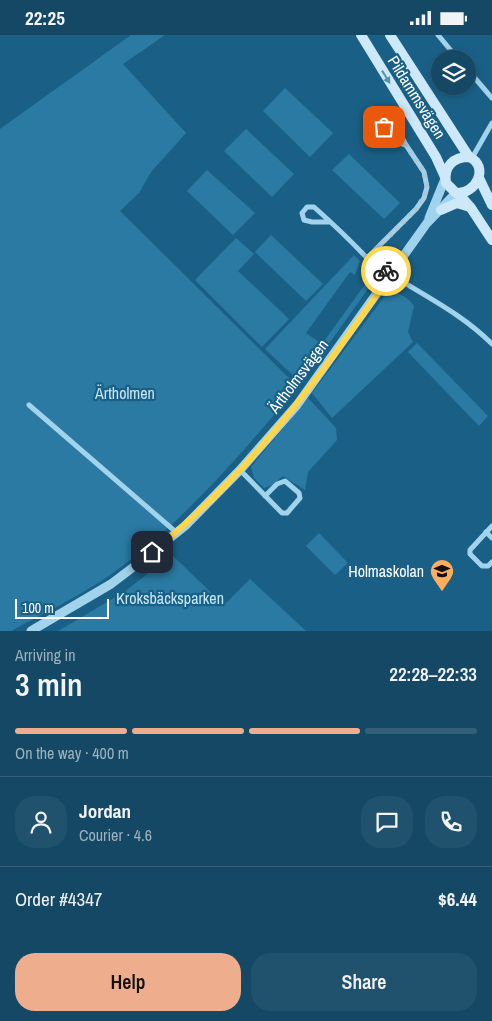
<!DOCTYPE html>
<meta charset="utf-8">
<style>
body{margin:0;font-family:"Archivo Narrow",sans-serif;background:#21526d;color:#f1f3f6;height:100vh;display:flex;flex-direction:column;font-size:19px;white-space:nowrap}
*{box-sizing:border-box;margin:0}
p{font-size:16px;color:#9db2bf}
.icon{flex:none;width:28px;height:28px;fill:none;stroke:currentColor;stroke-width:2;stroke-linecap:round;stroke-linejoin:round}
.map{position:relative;height:596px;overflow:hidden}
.side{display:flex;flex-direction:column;background:#144864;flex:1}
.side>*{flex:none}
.tools{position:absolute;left:431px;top:15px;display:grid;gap:10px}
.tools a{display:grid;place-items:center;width:45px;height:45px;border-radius:50%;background:#144864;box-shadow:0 2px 8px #0003,0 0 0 1px #336078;font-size:25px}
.scale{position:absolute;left:15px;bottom:12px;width:94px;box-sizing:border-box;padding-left:5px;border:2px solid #fff;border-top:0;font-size:14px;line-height:18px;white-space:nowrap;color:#fff;-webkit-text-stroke:4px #1a6086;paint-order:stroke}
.pin{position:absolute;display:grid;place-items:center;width:42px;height:42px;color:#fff;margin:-21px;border-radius:10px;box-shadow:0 2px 8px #0006}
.courier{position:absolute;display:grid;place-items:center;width:50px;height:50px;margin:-25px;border:4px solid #ffd54a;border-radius:50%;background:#fff;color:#222;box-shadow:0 1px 6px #0007}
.summary em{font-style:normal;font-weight:600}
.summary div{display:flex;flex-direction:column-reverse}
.summary{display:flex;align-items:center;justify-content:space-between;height:85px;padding:0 15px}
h1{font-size:32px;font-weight:600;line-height:38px}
.bar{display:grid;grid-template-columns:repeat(4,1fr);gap:8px 5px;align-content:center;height:60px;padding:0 15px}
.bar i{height:6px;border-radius:4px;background:#336078}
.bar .current{background:#eead8d}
.bar p{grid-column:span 4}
.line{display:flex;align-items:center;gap:12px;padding:0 15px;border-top:1px solid #336078}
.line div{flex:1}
.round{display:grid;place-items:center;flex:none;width:52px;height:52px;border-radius:20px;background:#21526d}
.cta{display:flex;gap:10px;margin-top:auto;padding:10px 15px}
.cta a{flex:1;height:58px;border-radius:20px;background:#eead8d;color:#111;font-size:20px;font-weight:600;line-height:58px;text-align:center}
.cta a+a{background:#21526d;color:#f1f3f6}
.status{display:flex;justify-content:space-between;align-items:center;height:35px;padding:0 25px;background:#144864;direction:ltr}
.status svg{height:14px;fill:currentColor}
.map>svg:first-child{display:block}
.green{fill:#2a7aa3}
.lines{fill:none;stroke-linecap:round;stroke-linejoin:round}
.minor{stroke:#a1d3ec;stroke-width:5}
.tertiary{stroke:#a1d3ec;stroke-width:9}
.secondary{stroke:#cde9f9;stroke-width:10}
.oneway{fill:#5990ae}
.done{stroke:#afc7d5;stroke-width:5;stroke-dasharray:0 9}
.route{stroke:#ffd54a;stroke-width:6}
.labels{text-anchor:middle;stroke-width:4.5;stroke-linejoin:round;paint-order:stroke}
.street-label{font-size:16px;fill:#fff;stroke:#1a6086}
.park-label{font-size:16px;fill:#c6e8f9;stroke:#1a6086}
.poi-label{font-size:16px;fill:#fff;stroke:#1a6086;text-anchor:end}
</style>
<div class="status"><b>22:25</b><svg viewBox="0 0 49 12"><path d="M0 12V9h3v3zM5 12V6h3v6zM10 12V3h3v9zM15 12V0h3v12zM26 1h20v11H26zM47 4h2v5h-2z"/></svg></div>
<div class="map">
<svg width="492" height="596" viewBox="0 0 492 596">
<rect width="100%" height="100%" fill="#1a6086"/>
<g class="green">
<path d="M131,0H165L123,29L186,98L151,137L139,158L120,176L298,352C241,419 182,489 110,540C80,561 44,578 11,596H0V94Z"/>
<path d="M285,53L333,98L310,122L263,76Z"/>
<path d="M246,94L294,139L272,162L224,116Z"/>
<path d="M349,119L400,168L384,184L332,135Z"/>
<path d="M207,135L255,178L233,200L187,156Z"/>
<path d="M271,200L323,249L306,266L255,217Z"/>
<path d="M236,203L254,219L238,236L289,284L262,312L195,245Z"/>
<path d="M354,220L360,226L355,240L350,237L306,298L322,309L366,248L370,251L301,348L265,314Z"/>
<path d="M388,257C398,256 409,263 414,271L408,297L413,307L332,383L312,358Z"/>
<path d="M417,308L488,381L479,391L408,317Z"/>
<path d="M308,363L336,393L337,405L308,437L305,455L283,441L272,450L264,453L254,443L251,432Z"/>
<path d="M319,498L348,528L335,540L306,511Z"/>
<path d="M172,520L224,570L250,544L306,596H58L124,557Z"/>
</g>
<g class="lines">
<g class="minor">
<path d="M438,0L458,24"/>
<path d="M468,35L492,63"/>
<path d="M472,123L492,88"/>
<path d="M330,187H312L304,185L302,178L307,172H314C332,188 350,205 367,223C408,254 455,272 492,309"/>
<path d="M367,223L416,174L424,163L427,152L424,137L406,110L383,103L382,99L384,92L391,89L397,93L406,110"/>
<path d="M29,370L177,498"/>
<path d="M240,435L282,478H287L300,463L299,458L285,446L277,449L265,461"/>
<path d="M492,491L470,515V519L482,531H488L492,527"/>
<path d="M486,497L492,503"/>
</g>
<g class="tertiary">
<path d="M429,183L445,144"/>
<path d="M31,596L111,549L140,527L185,491L240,435L297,370L427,188L456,158"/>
</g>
<g class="secondary">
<path d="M361,0L436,122L445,142"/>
<path d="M390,0L469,122"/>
<path d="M469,122C490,131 476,160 456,158L446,148C443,131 454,122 469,122Z"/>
<path d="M479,143L492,170"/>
<path d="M458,158L471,173L492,205"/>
<path d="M441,175L457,168L470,172"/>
</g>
</g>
<defs><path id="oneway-solid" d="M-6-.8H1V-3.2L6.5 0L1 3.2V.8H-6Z" transform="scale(1.25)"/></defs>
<use class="oneway" href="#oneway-solid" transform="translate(386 42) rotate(58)"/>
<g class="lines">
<path class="done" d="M384,92L382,99L383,103L406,110L424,137L427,152L424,162L416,174L367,223L386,236"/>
<path class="route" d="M152,517C249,440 322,340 391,239L386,236"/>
</g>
<defs>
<g id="school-pin" transform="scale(1.25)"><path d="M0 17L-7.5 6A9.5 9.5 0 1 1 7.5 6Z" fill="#fead5d" stroke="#1a6086"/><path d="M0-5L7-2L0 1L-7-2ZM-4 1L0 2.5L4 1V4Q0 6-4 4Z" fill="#111"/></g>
</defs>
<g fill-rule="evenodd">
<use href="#school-pin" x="442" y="536"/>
</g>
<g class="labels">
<g class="street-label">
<text transform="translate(417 62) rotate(58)" y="6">Pildammsvägen</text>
<text transform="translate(298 341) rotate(-53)" y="6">Ärtholmsvägen</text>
</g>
<g class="park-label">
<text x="125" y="364">Ärtholmen</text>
<text x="170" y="569">Kroksbäcksparken</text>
</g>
<g class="poi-label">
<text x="424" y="542">Holmaskolan</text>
</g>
</g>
</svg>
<div class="tools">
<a><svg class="icon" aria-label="layers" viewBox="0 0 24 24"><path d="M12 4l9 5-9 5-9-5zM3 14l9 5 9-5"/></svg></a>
</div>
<div class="scale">100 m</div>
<div class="pin" style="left:384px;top:92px;background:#ea580c"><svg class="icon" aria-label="bag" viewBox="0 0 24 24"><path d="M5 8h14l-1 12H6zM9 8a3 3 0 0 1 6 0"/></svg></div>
<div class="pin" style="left:152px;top:517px;background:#1f2937"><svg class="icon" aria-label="home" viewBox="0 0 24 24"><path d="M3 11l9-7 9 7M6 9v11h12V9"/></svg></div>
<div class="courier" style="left:386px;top:236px"><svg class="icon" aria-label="bike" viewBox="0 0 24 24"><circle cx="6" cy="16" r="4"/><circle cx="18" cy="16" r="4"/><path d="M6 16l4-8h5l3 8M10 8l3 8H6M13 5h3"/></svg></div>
</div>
<section class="side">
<div class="summary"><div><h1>3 min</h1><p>Arriving in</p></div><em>22:28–22:33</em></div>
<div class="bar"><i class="current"></i><i class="current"></i><i class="current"></i><i></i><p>On the way · 400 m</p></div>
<div class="line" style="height:90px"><a class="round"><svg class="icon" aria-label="person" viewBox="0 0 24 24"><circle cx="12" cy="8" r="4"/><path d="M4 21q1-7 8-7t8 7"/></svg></a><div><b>Jordan</b><p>Courier · 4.6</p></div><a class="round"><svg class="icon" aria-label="chat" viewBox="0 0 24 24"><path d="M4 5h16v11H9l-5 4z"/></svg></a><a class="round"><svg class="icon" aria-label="phone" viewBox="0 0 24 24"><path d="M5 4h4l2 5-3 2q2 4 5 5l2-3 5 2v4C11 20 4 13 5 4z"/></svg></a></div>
<div class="line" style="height:65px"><div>Order #4347</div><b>$6.44</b></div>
<div class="cta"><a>Help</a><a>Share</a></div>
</section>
